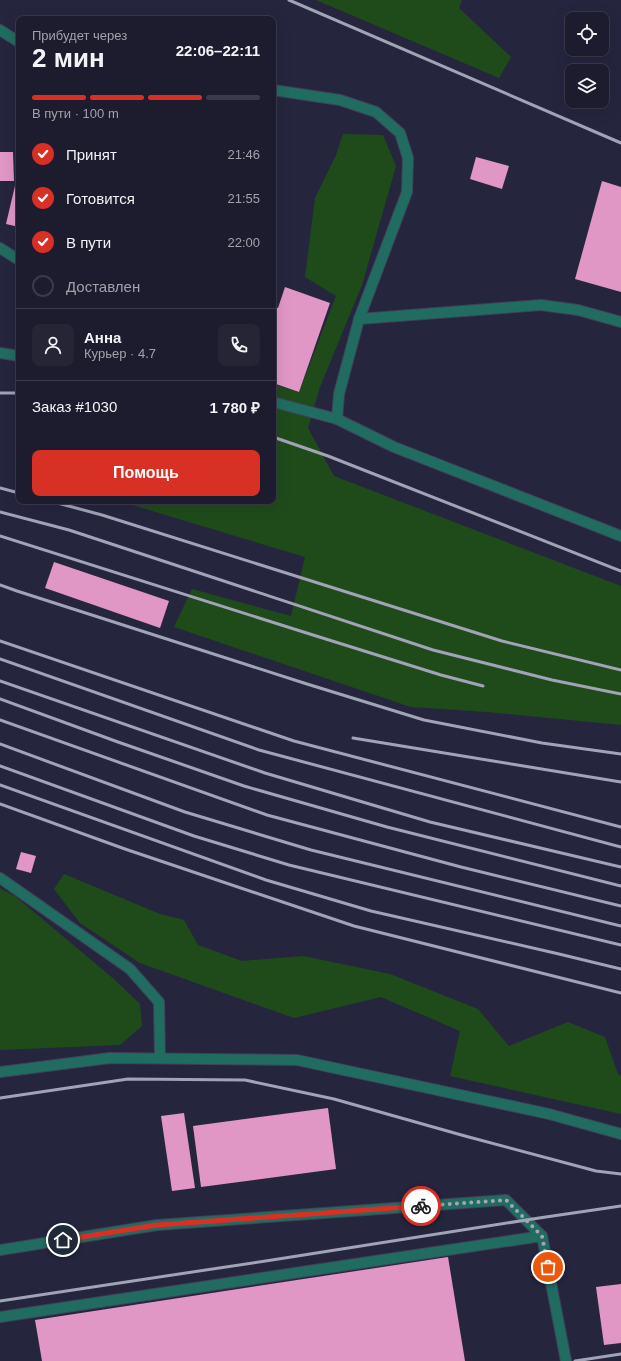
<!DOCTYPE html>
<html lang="ru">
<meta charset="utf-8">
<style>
body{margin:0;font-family:Helvetica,sans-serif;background:#252536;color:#f1f3f6;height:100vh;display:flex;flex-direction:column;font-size:15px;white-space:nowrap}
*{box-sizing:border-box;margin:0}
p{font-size:13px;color:#a0a1aa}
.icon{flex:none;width:22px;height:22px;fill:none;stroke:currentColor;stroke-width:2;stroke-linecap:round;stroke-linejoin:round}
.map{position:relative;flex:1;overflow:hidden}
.side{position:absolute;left:16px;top:16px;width:260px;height:488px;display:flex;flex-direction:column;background:#1c1c2e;border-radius:8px;box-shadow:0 4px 16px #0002,0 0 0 1px #3a3a4a}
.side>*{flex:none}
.controls{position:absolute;left:565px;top:12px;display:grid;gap:8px}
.controls a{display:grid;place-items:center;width:44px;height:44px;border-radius:8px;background:#1c1c2e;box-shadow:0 4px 16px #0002,0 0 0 1px #3a3a4a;font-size:20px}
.pin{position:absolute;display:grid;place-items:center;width:34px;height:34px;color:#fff;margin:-17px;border:2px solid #fff;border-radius:50%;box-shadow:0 1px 4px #0007}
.courier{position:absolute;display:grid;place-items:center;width:40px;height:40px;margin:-20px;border:3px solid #d93025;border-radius:50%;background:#fff;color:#222;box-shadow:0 1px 5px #0007}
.summary em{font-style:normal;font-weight:700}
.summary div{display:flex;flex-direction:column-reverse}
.summary{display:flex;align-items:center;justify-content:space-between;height:68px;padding:0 16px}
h1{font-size:26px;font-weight:700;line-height:30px}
.bar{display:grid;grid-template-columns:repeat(4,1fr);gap:6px 4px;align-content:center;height:48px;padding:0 16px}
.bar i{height:5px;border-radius:3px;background:#3a3a4a}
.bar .active{background:#d93025}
.bar p{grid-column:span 4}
.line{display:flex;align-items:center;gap:10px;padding:0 16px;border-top:1px solid #3a3a4a}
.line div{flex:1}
.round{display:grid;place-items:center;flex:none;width:42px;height:42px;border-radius:8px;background:#252536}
ol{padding:0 16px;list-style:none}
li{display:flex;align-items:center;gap:12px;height:44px}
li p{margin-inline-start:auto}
li .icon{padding:4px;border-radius:50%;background:#d93025;color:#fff;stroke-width:4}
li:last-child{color:#a0a1aa}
li i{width:22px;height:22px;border:2px solid #3a3a4a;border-radius:50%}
.primary-button{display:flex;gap:8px;margin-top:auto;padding:8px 16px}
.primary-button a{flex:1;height:46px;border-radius:8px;background:#d93025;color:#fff;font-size:16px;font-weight:700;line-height:46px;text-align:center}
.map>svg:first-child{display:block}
.green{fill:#1f4b1b}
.building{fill:#e097c6}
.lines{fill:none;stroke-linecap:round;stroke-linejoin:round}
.lane-casing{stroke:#404158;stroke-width:12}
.street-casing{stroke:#404158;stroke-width:12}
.lane{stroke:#216c61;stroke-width:10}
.street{stroke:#216c61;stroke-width:10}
.rail{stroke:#a1a3b6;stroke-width:3}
.done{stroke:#a3a5b8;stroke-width:4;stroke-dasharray:0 7.2}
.route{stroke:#d93025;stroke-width:5}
</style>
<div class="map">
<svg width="621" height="1361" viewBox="0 0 621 1361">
<rect width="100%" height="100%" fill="#25263e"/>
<g class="green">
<path d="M316,0H462L459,8L511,57L499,78Z"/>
<path d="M343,134L383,135L396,166L362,285L320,387L308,428L334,476L621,586V725L487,712L411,707L174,627L192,589L291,616L305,557L119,501H273V384L299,392L336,296L305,277L315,198L336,155Z"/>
<path d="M64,874L160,914L184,920L198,945L242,961L303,956L390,974L478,1009L509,1046L568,1022L605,1037L618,1074L621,1076V1114L450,1076L460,1031L381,997L294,1018L140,963L80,923L54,889Z"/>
<path d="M0,888L16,897L115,980L140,1004L142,1026L120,1045L0,1050Z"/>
</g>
<g class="building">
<path d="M0,152H13L14,181H0Z"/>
<path d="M476,157L509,166L502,189L470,179Z"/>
<path d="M18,173H19V227L6,224Z"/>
<path d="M602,181L621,187V292L575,279Z"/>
<path d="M285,287L330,303L299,392L273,383V306L278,308Z"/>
<path d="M54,562L169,601L160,628L45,588Z"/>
<path d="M21,852L36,856L31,873L16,869Z"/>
<path d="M328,1108L336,1169L201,1187L193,1126Z"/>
<path d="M184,1113L195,1188L172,1191L161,1116Z"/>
<path d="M448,1257L465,1361H42L35,1320Z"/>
<path d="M621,1284V1343L604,1345L596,1287Z"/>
</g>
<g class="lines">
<g class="lane-casing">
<g id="lane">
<path d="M0,30L19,42"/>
<path d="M273,90L340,100L376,112L400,133L408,158L407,192L359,319L339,394L337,419L394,447L621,536"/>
<path d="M0,248L19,260"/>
<path d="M359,319L541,305L578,310L621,322"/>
<path d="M0,353L19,356"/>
<path d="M273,402L337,419"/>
<path d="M0,878L130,969L159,1002L160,1058"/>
<path d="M0,1250L157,1225L506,1200L542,1236"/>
<path d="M0,1317L542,1236L566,1361"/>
</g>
</g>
<g class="street-casing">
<path id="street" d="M0,1072L110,1058L297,1060L549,1114L621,1134"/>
</g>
<use href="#lane" class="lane"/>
<use href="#street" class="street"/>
<g class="rail">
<path d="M289,0L621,143"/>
<path d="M0,393H19"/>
<path d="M273,437L328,456L621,571"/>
<path d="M0,488L19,493"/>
<path d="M50,501L102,515L502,641L621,670"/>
<path d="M0,512L69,530L433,650L552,680L621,694"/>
<path d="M0,536L313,635L441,675L483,686"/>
<path d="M0,585L17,591L307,684L424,720L542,743L621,754"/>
<path d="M0,641L294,741L621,827"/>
<path d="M0,659L259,750L621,847"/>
<path d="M0,681L265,773L430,822L621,867"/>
<path d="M0,699L118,742L244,786L387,827L621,886"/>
<path d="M0,720L267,815L461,867L621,906"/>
<path d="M353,738L621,782"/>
<path d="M0,744L185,812L311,850L621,926"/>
<path d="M0,766L194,836L289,865L621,945"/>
<path d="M0,785L266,880L371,911L559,954L621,969"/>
<path d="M0,804L125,849L354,926L621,993"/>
<path d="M0,1098L128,1079L245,1080L334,1099L465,1136L596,1171L621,1174"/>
<path d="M0,1301L272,1260L539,1218L621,1206"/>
<path d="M575,1361L621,1354"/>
</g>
</g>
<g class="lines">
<path class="done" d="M421,1206L506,1200L542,1236L548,1267"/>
<path class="route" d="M63,1240L157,1225L421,1206"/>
</g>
</svg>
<div class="controls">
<a><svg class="icon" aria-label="locate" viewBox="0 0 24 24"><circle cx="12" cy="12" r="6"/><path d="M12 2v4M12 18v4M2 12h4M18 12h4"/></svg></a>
<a><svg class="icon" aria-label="layers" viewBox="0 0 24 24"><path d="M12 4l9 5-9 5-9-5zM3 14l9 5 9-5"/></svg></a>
</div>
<div class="pin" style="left:548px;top:1267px;background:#ea580c"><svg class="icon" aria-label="bag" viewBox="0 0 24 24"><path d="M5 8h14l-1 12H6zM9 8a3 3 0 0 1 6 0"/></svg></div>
<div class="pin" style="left:63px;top:1240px;background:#1f2937"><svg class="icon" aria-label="home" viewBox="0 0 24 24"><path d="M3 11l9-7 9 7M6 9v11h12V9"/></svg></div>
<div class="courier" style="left:421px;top:1206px"><svg class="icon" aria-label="bike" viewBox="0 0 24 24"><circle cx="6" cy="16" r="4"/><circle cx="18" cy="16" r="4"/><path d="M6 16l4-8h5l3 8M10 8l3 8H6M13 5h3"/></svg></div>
<section class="side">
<div class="summary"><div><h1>2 мин</h1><p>Прибудет через</p></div><em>22:06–22:11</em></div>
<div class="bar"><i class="active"></i><i class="active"></i><i class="active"></i><i></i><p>В пути · 100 m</p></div>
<ol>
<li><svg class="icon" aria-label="check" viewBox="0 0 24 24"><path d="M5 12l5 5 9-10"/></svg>Принят<p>21:46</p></li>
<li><svg class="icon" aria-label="check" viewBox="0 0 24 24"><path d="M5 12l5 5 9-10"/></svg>Готовится<p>21:55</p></li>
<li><svg class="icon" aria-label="check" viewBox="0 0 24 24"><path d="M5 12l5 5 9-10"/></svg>В пути<p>22:00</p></li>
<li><i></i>Доставлен</li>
</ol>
<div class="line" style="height:72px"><a class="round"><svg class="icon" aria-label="person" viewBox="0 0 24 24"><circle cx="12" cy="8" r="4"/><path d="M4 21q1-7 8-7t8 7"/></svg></a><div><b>Анна</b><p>Курьер · 4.7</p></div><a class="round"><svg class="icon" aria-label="phone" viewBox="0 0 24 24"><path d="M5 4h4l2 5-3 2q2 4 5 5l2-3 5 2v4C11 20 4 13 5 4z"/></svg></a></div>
<div class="line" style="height:52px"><div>Заказ #1030</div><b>1 780 ₽</b></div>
<div class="primary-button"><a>Помощь</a></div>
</section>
</div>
